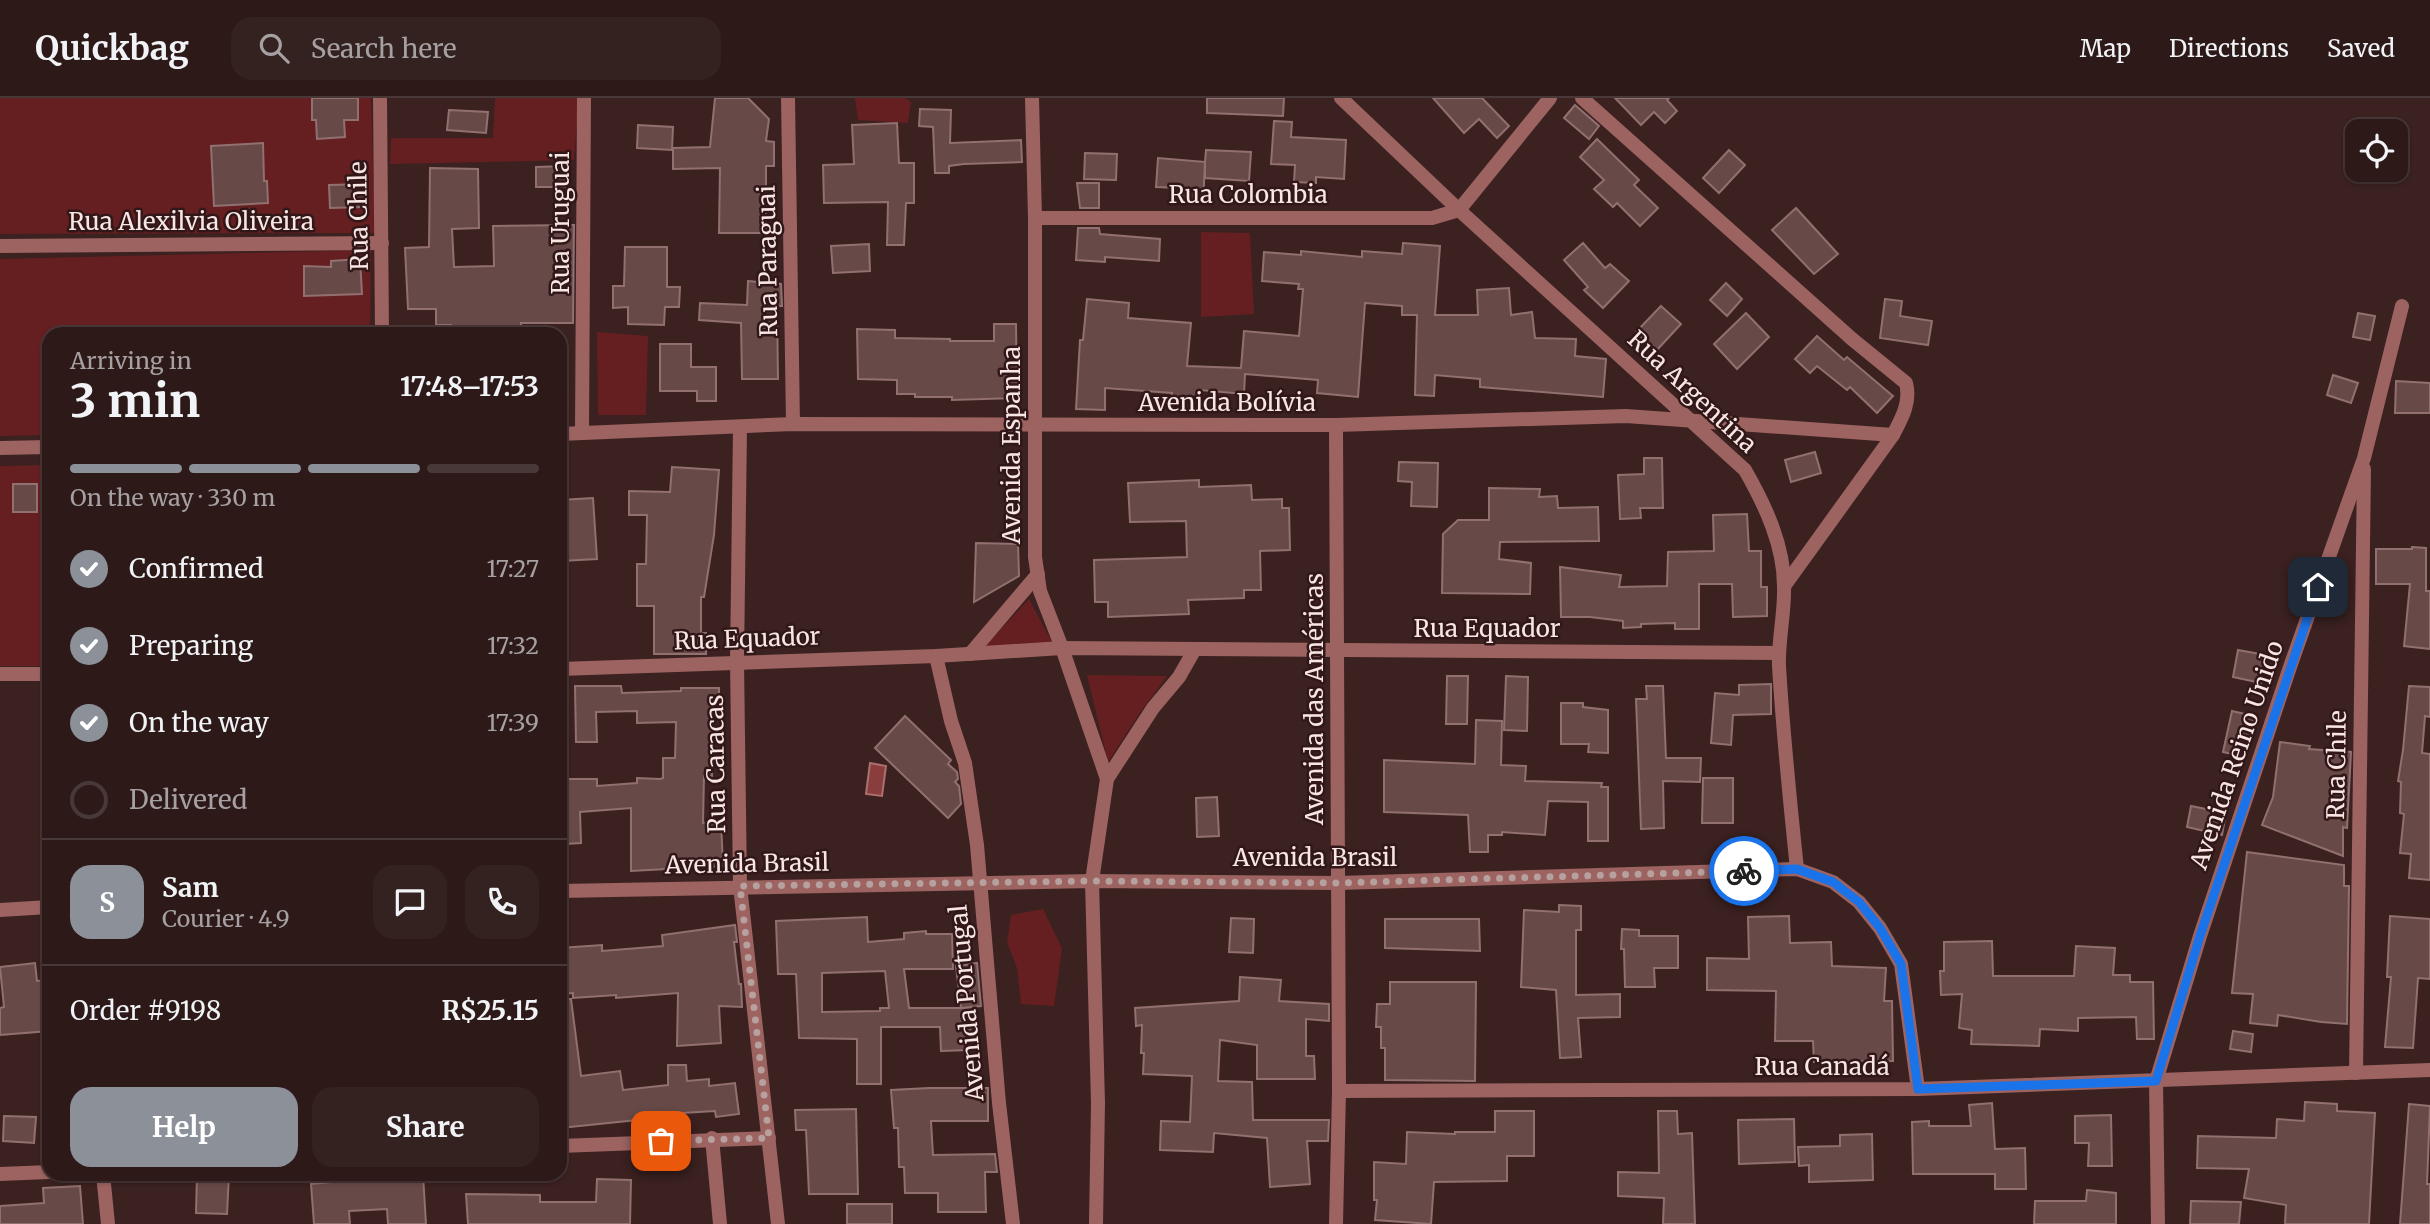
<!DOCTYPE html>
<meta charset="utf-8">
<style>
body{margin:0;font-family:Merriweather,serif;background:#342221;color:#f1f3f6;height:100vh;display:flex;flex-direction:column;font-size:26px;white-space:nowrap}
*{box-sizing:border-box;margin:0}
p{font-size:23px;color:#a6a0a2}
.icon{flex:none;width:38px;height:38px;fill:none;stroke:currentColor;stroke-width:2;stroke-linecap:round;stroke-linejoin:round}
.map{position:relative;flex:1;overflow:hidden}
.details{position:absolute;left:42px;top:229px;width:525px;height:854px;display:flex;flex-direction:column;background:#2c1918;border-radius:21px;box-shadow:0 2px 5px #0004,0 0 0 2px #483837}
.details>*{flex:none}
.controls{position:absolute;left:2345px;top:21px;display:grid;gap:14px}
.controls a{display:grid;place-items:center;width:63px;height:63px;border-radius:14px;background:#2c1918;box-shadow:0 2px 5px #0004,0 0 0 2px #483837;font-size:35px}
.pin{position:absolute;display:grid;place-items:center;width:60px;height:60px;color:#fff;margin:-30px;border-radius:14px;box-shadow:0 4px 10px #0006}
.courier{position:absolute;display:grid;place-items:center;width:70px;height:70px;margin:-35px;border:5px solid #1a73e8;border-radius:50%;background:#fff;color:#222;box-shadow:0 2px 9px #0007}
.overview em{font-style:normal;font-weight:700}
.overview div{display:flex;flex-direction:column-reverse}
.overview{display:flex;align-items:center;justify-content:space-between;height:119px;padding:0 28px}
h1{font-size:46px;font-weight:700;line-height:52px}
.bar{display:grid;grid-template-columns:repeat(4,1fr);gap:10px 7px;align-content:center;height:84px;padding:0 28px}
.bar i{height:9px;border-radius:5px;background:#483837}
.bar .selected{background:#8c9099}
.bar p{grid-column:span 4}
.line{display:flex;align-items:center;gap:18px;padding:0 28px;border-top:2px solid #483837}
.line div{flex:1}
.round{display:grid;place-items:center;flex:none;width:74px;height:74px;border-radius:21px;background:#342221}
ol{padding:0 28px;list-style:none}
li{display:flex;align-items:center;gap:21px;height:77px}
li p{margin-inline-start:auto}
li .icon{padding:7px;border-radius:50%;background:#8c9099;color:#fff;stroke-width:4}
li:last-child{color:#a6a0a2}
li i{width:38px;height:38px;border:4px solid #483837;border-radius:50%}
.button{display:flex;gap:14px;margin-top:auto;padding:14px 28px}
.button a{flex:1;height:80px;border-radius:21px;background:#8c9099;color:#fff;font-size:28px;font-weight:700;line-height:80px;text-align:center}
.button a+a{background:#342221;color:#f1f3f6}
header{display:flex;align-items:center;gap:42px;box-sizing:border-box;height:98px;padding:0 35px;background:#2c1918;border-bottom:2px solid #483837}
header strong{font-size:33px}
nav{display:flex;gap:38px;margin-inline-start:auto;font-size:24px}
.search{width:490px;height:63px;background:#342221;display:flex;align-items:center;gap:18px;box-sizing:border-box;padding:0 24px;border-radius:21px;color:#a6a0a2;font-size:26px}
.map>svg:first-child{display:block}
.green{fill:#651f21}
.water{fill:#8a3d3d;stroke:#ab706f;stroke-width:2}
.building{fill:#674a48;stroke:#91706f;stroke-width:2;fill-rule:evenodd}
.lines{fill:none;stroke-linecap:round;stroke-linejoin:round}
.street{stroke:#9c6361;stroke-width:14}
.done{stroke:#b6a19f;stroke-width:7;stroke-dasharray:0 12.6}
.route{stroke:#1a73e8;stroke-width:9}
.labels{text-anchor:middle;stroke-width:5;stroke-linejoin:round;paint-order:stroke}
.street-label{font-size:24px;fill:#f8e6e4;stroke:#311717}
</style>
<header>
<strong>Quickbag</strong>
<div class="search"><svg class="icon" aria-label="search" viewBox="0 0 24 24"><circle cx="10" cy="10" r="6"/><path d="M15 15l6 6"/></svg>Search here</div>
<nav><a>Map</a><a>Directions</a><a>Saved</a></nav>
</header>
<div class="map">
<svg width="2430" height="1126" viewBox="0 0 2430 1126">
<rect width="100%" height="100%" fill="#3b2120"/>
<g class="green">
<path d="M0,0H371L375,135L0,136Z"/>
<path d="M495,0H579L574,62L390,66L391,40H493Z"/>
<path d="M855,0H905L911,4L908,25L858,22Z"/>
<path d="M1201,134L1250,135L1254,216L1201,219Z"/>
<path d="M371,152L370,236H49V337L0,338V161Z"/>
<path d="M597,234L648,238L646,317H598Z"/>
<path d="M49,367V568H0V368Z"/>
<path d="M1029,501L1052,544L984,549Z"/>
<path d="M1087,577L1167,578L1139,616L1108,664Z"/>
<path d="M1043,811L1062,850L1054,908L1021,906L1017,870L1007,844L1011,817Z"/>
</g>
<path class="water" d="M870,665L886,668L882,698L866,696Z"/>
<g class="building">
<path d="M312,0H358V22H344L345,39L317,41L316,22H312Z"/>
<path d="M715,0H748L769,21L766,43L774,44V68H766V135H719L720,70L673,71V50L710,49Z"/>
<path d="M1207,0H1284L1283,18L1207,15Z"/>
<path d="M1433,0H1482L1509,28L1497,40L1479,21L1464,35Z"/>
<path d="M1615,0H1669L1667,2L1677,13L1665,25L1654,14L1641,27Z"/>
<path d="M1575,7L1599,28L1589,41L1564,20Z"/>
<path d="M920,11L951,12L950,45L1021,42L1022,64L964,66L949,68V75H935L933,29L919,28Z"/>
<path d="M449,12L488,14L486,35L447,32Z"/>
<path d="M1274,23L1292,24L1291,39L1346,42L1344,81L1316,79V85L1294,84L1295,67L1271,66Z"/>
<path d="M897,25L899,65H914V105H906L904,147H887L888,104L824,105L823,67L854,66L852,27Z"/>
<path d="M638,27L673,29L672,52L637,50Z"/>
<path d="M1597,41L1639,82L1634,87L1658,110L1640,128L1617,105L1613,109L1594,91L1604,82L1580,59Z"/>
<path d="M263,45L264,83H267L268,105L214,108L211,48Z"/>
<path d="M1206,52L1251,54L1249,83L1205,80V65L1203,104L1180,103L1181,90L1156,89L1158,60L1205,64Z"/>
<path d="M1729,52L1745,67L1719,95L1703,80Z"/>
<path d="M1085,55L1117,56L1116,82L1084,81Z"/>
<path d="M565,68V89H536V69Z"/>
<path d="M430,70L478,71L479,130L452,131L454,169L494,168L493,128L574,127L573,225H521V229L451,230V227H436V211H408L405,150L429,149Z"/>
<path d="M1077,85H1099V110H1080Z"/>
<path d="M365,86L366,109L330,110L329,87Z"/>
<path d="M1796,110L1838,156L1814,176L1772,132Z"/>
<path d="M1078,130H1099L1100,136L1160,141L1159,163L1105,159V164L1076,162Z"/>
<path d="M1403,145L1440,148L1435,217H1478L1477,192L1509,190L1511,217L1532,214L1535,240L1576,241L1575,258L1606,261L1603,299L1480,289V281L1435,277L1434,298L1415,297L1417,217H1402V208L1365,205L1358,299L1317,295L1318,282L1245,276L1244,296L1200,292V302L1172,301V295L1105,290V312L1076,311L1080,242H1083L1087,201L1129,205L1128,220L1191,225L1187,268L1241,270L1244,233L1299,238L1303,191H1298L1299,186L1262,183L1264,154L1301,157V153L1362,159V153L1402,156Z"/>
<path d="M1583,145L1605,170L1610,166L1629,183L1603,210L1584,192L1588,189L1564,162Z"/>
<path d="M869,146L870,173L833,175L831,148Z"/>
<path d="M625,149H667V189H680L679,209H665L664,227L628,226V209L613,210V188H624Z"/>
<path d="M360,161L362,196L304,198V168L331,169V163Z"/>
<path d="M748,183L781,186L782,208H777L778,281H742L741,225L699,222L700,205L747,207Z"/>
<path d="M1726,185L1742,201L1727,218L1710,202Z"/>
<path d="M1885,201L1902,203L1900,218L1932,223L1928,247L1880,240Z"/>
<path d="M1661,208L1681,226L1656,253L1636,234Z"/>
<path d="M1746,215L1769,239L1737,271L1714,246Z"/>
<path d="M2358,215L2375,218L2370,242L2353,239Z"/>
<path d="M994,226H1016L1017,300L952,302V299H915V296H897V282L858,281L857,231L895,232V240L950,241V243H994Z"/>
<path d="M1817,238L1844,262L1847,259L1893,298L1877,315L1850,289L1847,292L1817,268L1810,275L1795,261Z"/>
<path d="M660,246H691V269H716V303H697V293H660Z"/>
<path d="M2333,277L2358,285L2351,305L2327,297Z"/>
<path d="M2396,283L2430,285V315H2395Z"/>
<path d="M1815,354L1821,375L1791,384L1785,362Z"/>
<path d="M1644,360H1662L1663,410H1640L1641,420L1620,421L1618,377L1644,376Z"/>
<path d="M1399,364L1438,365L1437,409L1411,408L1412,384L1398,383Z"/>
<path d="M672,369L719,372L714,437L704,499H701V535H706V556H654V508H637V466H646L647,417H629V393L670,394Z"/>
<path d="M1199,382V389L1251,387L1252,402L1282,401V410H1289L1290,452L1260,453L1261,492H1244V500L1188,502L1189,516L1108,519V504H1095L1094,462L1187,459L1186,423L1130,424L1128,385Z"/>
<rect x="13" y="386" width="24" height="28"/>
<path d="M1489,390L1540,391L1539,399L1557,398L1558,410L1598,409L1599,443L1500,444L1499,461L1531,465L1530,496L1442,495L1443,436L1458,422H1489Z"/>
<path d="M593,400L597,461L561,463L560,402Z"/>
<path d="M1747,416L1749,453H1761V489H1767V518L1733,519L1732,486H1699V531H1675V525L1641,526V529L1623,530V523L1590,519H1561L1560,469L1621,477L1619,489L1667,488L1668,454L1714,453L1713,417Z"/>
<path d="M976,445L1018,446L1019,478L974,504Z"/>
<path d="M2412,449L2426,450V493H2430V551L2404,548L2410,486H2376V451H2412Z"/>
<path d="M2238,552L2266,557L2261,585L2233,579Z"/>
<path d="M1447,578H1468L1467,626H1446Z"/>
<path d="M1506,578L1528,579L1527,633L1504,632Z"/>
<path d="M1771,586V616L1733,617L1731,647L1711,645L1715,595L1739,597V587Z"/>
<path d="M575,588H621L622,595L681,593V590H719V620H711L712,678H704L703,725L721,723L723,768L631,773V710L580,714L581,745L565,746L563,696H568V681H597V688L637,685V680L660,681L663,680V660H675L676,624L637,625V613L596,614L597,644H576Z"/>
<path d="M1646,588H1663L1666,660H1701L1700,684L1663,683L1664,730L1641,731L1636,601H1647Z"/>
<path d="M2409,588L2430,589V619L2425,618L2422,655L2430,656V782L2409,780L2411,756L2400,755L2404,716L2400,715L2401,684L2398,683L2403,652Z"/>
<path d="M1561,605H1583V609L1608,612V655L1588,654L1589,646H1561Z"/>
<path d="M2232,613L2254,618L2246,659L2223,654Z"/>
<path d="M905,618L951,662L948,666L957,674L958,681L955,684L959,688L961,706L948,720L875,650Z"/>
<path d="M1476,622L1502,623L1501,667L1526,668L1525,683L1602,685L1601,689H1608V743H1588V704L1548,703L1545,737L1502,734V737H1488V754H1470L1468,717L1384,714V662L1475,666Z"/>
<path d="M2280,644L2310,648L2309,651L2351,654L2347,730L2343,729V758L2262,727L2273,699Z"/>
<path d="M1703,680H1733V725H1702Z"/>
<path d="M1217,699L1219,738L1197,739L1196,700Z"/>
<path d="M2191,708L2226,715L2222,737L2187,729Z"/>
<path d="M2247,754L2344,767V788H2349L2347,926L2321,924L2278,917L2277,928L2250,925L2253,896L2232,895Z"/>
<path d="M1559,807L1581,808V832H1576V897L1620,896V919L1578,920L1581,959L1560,960L1556,892L1521,889L1524,812L1559,814Z"/>
<path d="M1789,818L1790,845L1831,844L1832,868L1886,870L1884,903H1892L1893,963L1814,964L1813,943H1775L1776,893L1707,892V860L1749,861L1748,819Z"/>
<path d="M2390,818L2430,821V881L2418,880L2413,950L2385,949L2391,879H2387Z"/>
<path d="M867,819L868,844L904,841V835L926,833V836H952L953,871H904L909,910H961L956,868L977,865L981,908L962,910H970L971,952L941,953L940,929H881V986H857V941L799,940L796,876H778L776,823ZM885,873L889,910H880V913L822,914V875Z"/>
<path d="M1231,820L1254,821L1253,855L1229,854Z"/>
<path d="M1385,821H1479L1480,853L1385,850Z"/>
<path d="M735,827L737,844H734L739,886H741L742,909L719,908L721,945L677,948L678,895L616,900V897L573,900V895L560,896V850L602,847V853L663,848L662,837Z"/>
<path d="M1622,831L1639,832V838H1678V870H1654L1655,889H1625L1624,851H1621Z"/>
<path d="M1992,843L1993,878H2074L2076,848L2115,850L2113,877H2130V884H2153L2154,941H2137L2136,919L2078,920V933L2040,931L2039,948L1971,946L1972,932L1959,930L1962,896L1941,897L1940,873H1944V844Z"/>
<path d="M35,865L37,883L49,882V933L0,937V910L4,909L0,869Z"/>
<path d="M1240,879L1281,882L1279,903L1329,906V923L1306,921V958H1314L1315,981H1257V947L1220,942L1218,983L1252,984L1253,1022H1329L1328,1043H1307L1310,1086L1270,1089L1267,1040L1214,1035L1213,1054L1160,1052L1161,1023L1190,1024L1192,978L1143,976L1144,955H1141L1142,927L1136,928L1135,910L1239,903Z"/>
<path d="M1390,884H1476L1475,983L1385,982V950H1381V929H1376L1377,906H1390Z"/>
<path d="M560,901H571L581,978L620,973L623,992L668,987V967H686L687,983L709,981V988L735,985L739,1016L716,1019L715,1013L666,1016V1019L561,1030Z"/>
<path d="M2233,933L2253,936L2251,954L2230,951Z"/>
<path d="M929,990H988V1023H931L933,1057L995,1056L997,1074H985L986,1114H938V1095H905L904,1069H899L898,1030H894L891,992Z"/>
<path d="M2305,1004L2337,1006V1013L2375,1015L2369,1126H2285L2286,1107L2244,1100L2249,1071L2197,1070L2198,1038L2276,1040L2277,1021L2304,1023Z"/>
<path d="M1992,1005L1995,1051L2025,1050L2026,1091H1995V1076H1913L1912,1024L1929,1023V1028H1971L1969,1007Z"/>
<path d="M2409,1006L2430,1008L2427,1086H2430V1126H2400Z"/>
<path d="M856,1011L858,1096H809L806,1032H796L795,1012Z"/>
<path d="M1495,1013H1534V1058H1507V1083L1434,1084L1431,1126L1375,1122L1377,1102H1374V1064L1406,1066L1407,1034L1455,1036V1034H1495Z"/>
<path d="M1658,1013H1677L1678,1036L1692,1035L1695,1126H1663L1664,1100L1618,1098V1074L1659,1075Z"/>
<path d="M2111,1017L2112,1068H2088L2089,1045H2075V1018Z"/>
<path d="M4,1018L36,1019L34,1045L3,1043Z"/>
<path d="M1794,1021L1795,1064L1739,1066L1738,1022Z"/>
<path d="M1872,1036L1873,1082L1809,1084V1067L1799,1068L1798,1049L1840,1048V1037Z"/>
<path d="M197,1076H229L227,1116L196,1115Z"/>
<path d="M351,1076H378V1079L423,1077L426,1126H388L387,1111L349,1113L350,1126H314L311,1086L351,1082Z"/>
<path d="M597,1081L631,1082L630,1126H468L466,1096L540,1097V1104H596Z"/>
<path d="M80,1088L83,1126H0V1108L44,1105L43,1090Z"/>
<path d="M2087,1092L2116,1095V1126H2034L2035,1103H2086Z"/>
<path d="M2191,1103L2241,1104L2239,1126H2190Z"/>
<rect x="847" y="1106" width="45" height="20"/>
</g>
<g class="lines">
<g class="street">
<path d="M380,0L382,236"/>
<path d="M788,0L793,326"/>
<path d="M1032,0L1035,120V459L1040,493L1062,550L1107,681"/>
<path d="M1341,0L1459,112L1745,372C1765,407 1784,447 1784,488C1785,515 1778,541 1779,568C1783,636 1790,704 1797,771"/>
<path d="M1582,0L1852,241L1906,285C1911,304 1902,320 1893,337L1785,487"/>
<path d="M1035,120H1432L1459,112L1550,0"/>
<path d="M0,148L382,145"/>
<path d="M1336,327L1339,993L1336,1126"/>
<path d="M740,329L737,563L740,788L778,1126"/>
<path d="M582,335L584,0"/>
<path d="M560,336L793,326L1336,327L1626,318L1893,337"/>
<path d="M0,350L49,349"/>
<path d="M970,556L1038,476"/>
<path d="M936,558L951,623L965,665L977,747L999,1005L1013,1126"/>
<path d="M560,571L936,558L1062,550L1778,555"/>
<path d="M0,576H49"/>
<path d="M560,793L1092,783L1339,785L1797,771L1833,784L1859,804L1880,830L1901,866L1918,991"/>
<path d="M0,812L49,809"/>
<path d="M2356,975L2364,371"/>
<path d="M1339,993L1918,991L2430,972"/>
<path d="M712,1040L720,1126"/>
<path d="M560,1048L769,1040"/>
<path d="M0,1076L49,1074"/>
<path d="M103,1076L108,1126"/>
<path d="M1096,1126L1098,1005L1092,783L1107,681L1153,610L1179,579L1195,551"/>
<path d="M2158,1126L2156,983L2200,838L2291,566L2364,360L2402,208"/>
</g>
</g>
<g class="lines">
<path class="done" d="M661,1043L769,1040L740,788L1092,783L1339,785L1744,773"/>
<path class="route" d="M1744,773L1797,771L1833,784L1859,804L1880,830L1901,866L1918,991L2156,983L2200,838L2318,489"/>
</g>
<g class="labels">
<g class="street-label">
<text x="1248" y="105">Rua Colombia</text>
<text transform="translate(359 118) rotate(-91)" y="8">Rua Chile</text>
<text x="191" y="132">Rua Alexilvia Oliveira</text>
<text transform="translate(561 125) rotate(-90)" y="8">Rua Uruguai</text>
<text transform="translate(768 163) rotate(-91)" y="8">Rua Paraguai</text>
<text transform="translate(1692 294) rotate(43)" y="8">Rua Argentina</text>
<text x="1227" y="313">Avenida Bolívia</text>
<text transform="translate(1012 347) rotate(-90)" y="8">Avenida Espanha</text>
<text x="1487" y="539">Rua Equador</text>
<text transform="translate(747 541) rotate(-2)" y="8">Rua Equador</text>
<text transform="translate(1315 601) rotate(-90)" y="8">Avenida das Américas</text>
<text transform="translate(2237 657) rotate(-71)" y="8">Avenida Reino Unido</text>
<text transform="translate(716 666) rotate(-91)" y="8">Rua Caracas</text>
<text transform="translate(2337 667) rotate(-89)" y="8">Rua Chile</text>
<text x="1315" y="768">Avenida Brasil</text>
<text transform="translate(747 766) rotate(-1)" y="8">Avenida Brasil</text>
<text transform="translate(967 905) rotate(-95)" y="8">Avenida Portugal</text>
<text x="1822" y="977">Rua Canadá</text>
</g>
</g>
</svg>
<div class="controls">
<a><svg class="icon" aria-label="locate" viewBox="0 0 24 24"><circle cx="12" cy="12" r="6"/><path d="M12 2v4M12 18v4M2 12h4M18 12h4"/></svg></a>
</div>
<div class="pin" style="left:661px;top:1043px;background:#ea580c"><svg class="icon" aria-label="bag" viewBox="0 0 24 24"><path d="M5 8h14l-1 12H6zM9 8a3 3 0 0 1 6 0"/></svg></div>
<div class="pin" style="left:2318px;top:489px;background:#1f2937"><svg class="icon" aria-label="home" viewBox="0 0 24 24"><path d="M3 11l9-7 9 7M6 9v11h12V9"/></svg></div>
<div class="courier" style="left:1744px;top:773px"><svg class="icon" aria-label="bike" viewBox="0 0 24 24"><circle cx="6" cy="16" r="4"/><circle cx="18" cy="16" r="4"/><path d="M6 16l4-8h5l3 8M10 8l3 8H6M13 5h3"/></svg></div>
<section class="details">
<div class="overview"><div><h1>3 min</h1><p>Arriving in</p></div><em>17:48–17:53</em></div>
<div class="bar"><i class="selected"></i><i class="selected"></i><i class="selected"></i><i></i><p>On the way · 330 m</p></div>
<ol>
<li><svg class="icon" aria-label="check" viewBox="0 0 24 24"><path d="M5 12l5 5 9-10"/></svg>Confirmed<p>17:27</p></li>
<li><svg class="icon" aria-label="check" viewBox="0 0 24 24"><path d="M5 12l5 5 9-10"/></svg>Preparing<p>17:32</p></li>
<li><svg class="icon" aria-label="check" viewBox="0 0 24 24"><path d="M5 12l5 5 9-10"/></svg>On the way<p>17:39</p></li>
<li><i></i>Delivered</li>
</ol>
<div class="line" style="height:126px"><b class="round" style="background:#8c9099;color:#fff">S</b><div><b>Sam</b><p>Courier · 4.9</p></div><a class="round"><svg class="icon" aria-label="chat" viewBox="0 0 24 24"><path d="M4 5h16v11H9l-5 4z"/></svg></a><a class="round"><svg class="icon" aria-label="phone" viewBox="0 0 24 24"><path d="M5 4h4l2 5-3 2q2 4 5 5l2-3 5 2v4C11 20 4 13 5 4z"/></svg></a></div>
<div class="line" style="height:91px"><div>Order #9198</div><b>R$25.15</b></div>
<div class="button"><a>Help</a><a>Share</a></div>
</section>
</div>
